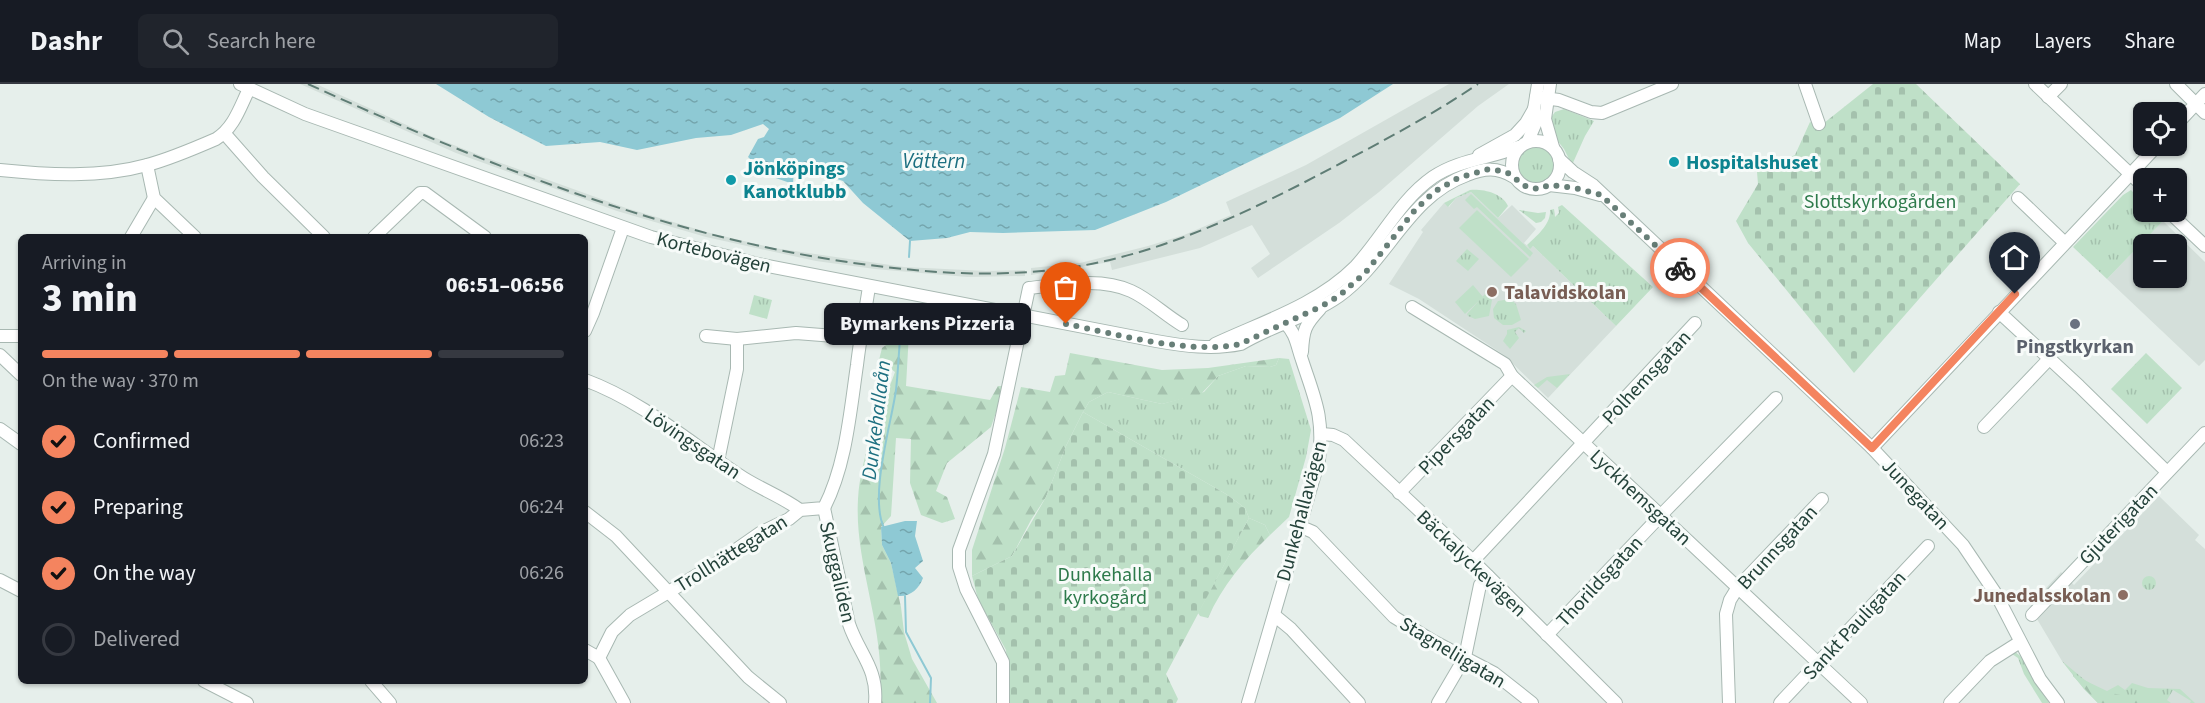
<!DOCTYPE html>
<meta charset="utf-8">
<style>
body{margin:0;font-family:"Source Sans 3",sans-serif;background:#20242c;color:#f1f3f6;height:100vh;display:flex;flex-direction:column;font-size:22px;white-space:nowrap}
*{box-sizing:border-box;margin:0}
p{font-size:20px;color:#9ea1a6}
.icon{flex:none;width:33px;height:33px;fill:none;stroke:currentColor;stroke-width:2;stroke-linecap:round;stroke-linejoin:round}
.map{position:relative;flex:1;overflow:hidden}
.panel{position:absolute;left:18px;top:150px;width:570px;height:450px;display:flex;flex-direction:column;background:#171b24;border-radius:9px;box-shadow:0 2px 4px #0004}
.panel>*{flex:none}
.fabs{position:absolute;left:2133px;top:18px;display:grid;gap:12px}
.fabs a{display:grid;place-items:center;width:54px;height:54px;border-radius:9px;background:#171b24;box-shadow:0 2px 4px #0004;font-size:30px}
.pin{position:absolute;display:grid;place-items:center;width:51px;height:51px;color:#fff;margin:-62px -26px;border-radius:50% 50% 50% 0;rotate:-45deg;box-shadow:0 0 6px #0007}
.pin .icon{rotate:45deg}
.courier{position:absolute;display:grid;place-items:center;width:60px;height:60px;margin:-30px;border:4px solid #f4845f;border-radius:50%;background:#fff;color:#222;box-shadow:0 2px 8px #0007}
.bubble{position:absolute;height:42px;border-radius:9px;background:#171b24;box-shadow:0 2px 4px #0004;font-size:20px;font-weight:800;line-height:42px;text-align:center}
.overview em{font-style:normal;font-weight:800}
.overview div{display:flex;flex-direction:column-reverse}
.overview{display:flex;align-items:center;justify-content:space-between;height:102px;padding:0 24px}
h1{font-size:39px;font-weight:800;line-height:45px}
.bar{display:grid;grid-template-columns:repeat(4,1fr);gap:9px 6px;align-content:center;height:72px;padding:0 24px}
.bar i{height:8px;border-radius:4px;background:#363941}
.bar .selected{background:#f4845f}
.bar p{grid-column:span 4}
ol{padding:0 24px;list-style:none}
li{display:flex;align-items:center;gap:18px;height:66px}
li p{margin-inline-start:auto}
li .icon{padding:6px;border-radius:50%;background:#f4845f;color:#111;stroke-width:4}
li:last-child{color:#9ea1a6}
li i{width:33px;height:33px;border:3px solid #363941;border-radius:50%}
header{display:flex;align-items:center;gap:36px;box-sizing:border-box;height:84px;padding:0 30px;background:#171b24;border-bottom:2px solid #363941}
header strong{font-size:28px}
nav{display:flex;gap:33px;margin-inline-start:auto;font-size:21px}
.search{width:420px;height:54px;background:#20242c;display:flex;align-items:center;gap:15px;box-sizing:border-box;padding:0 21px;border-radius:9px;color:#9ea1a6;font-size:22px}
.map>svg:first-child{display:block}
.built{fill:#d4dfda;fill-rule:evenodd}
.grass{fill:url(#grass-tufts)}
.forest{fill:url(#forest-firs)}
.cemetery{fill:url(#cemetery-stones)}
.garden{fill:#bfe0c8}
.water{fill:url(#water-ripples)}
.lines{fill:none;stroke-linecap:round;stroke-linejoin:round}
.stream{stroke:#8ec9d4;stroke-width:2}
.minor-casing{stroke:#a8b8b2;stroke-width:14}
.minor{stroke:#fff;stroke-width:12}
.rail{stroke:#5f7d75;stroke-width:2;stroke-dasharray:12 6;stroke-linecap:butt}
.done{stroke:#687f78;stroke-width:6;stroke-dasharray:0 10.8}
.route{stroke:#f4845f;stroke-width:8}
.culture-dot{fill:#0f9aa8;stroke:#f7fbf9;stroke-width:2}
.education-dot{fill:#8d6e63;stroke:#f7fbf9;stroke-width:2}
.worship-dot{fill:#6b7280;stroke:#f7fbf9;stroke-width:2}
.labels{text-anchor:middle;stroke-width:6;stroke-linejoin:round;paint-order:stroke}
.culture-label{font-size:20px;font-weight:bold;fill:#0d838f;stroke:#f7fbf9;text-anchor:start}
.park-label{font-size:20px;fill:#2d7a4b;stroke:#f7fbf9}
.street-label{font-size:20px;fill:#24423a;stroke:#f7fbf9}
.education-label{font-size:20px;font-weight:bold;fill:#785e54;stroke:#f7fbf9;text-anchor:start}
.worship-label{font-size:20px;font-weight:bold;fill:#5b616d;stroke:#f7fbf9}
.water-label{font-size:21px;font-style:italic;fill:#1c6f80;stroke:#f7fbf9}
</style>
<header>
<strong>Dashr</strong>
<div class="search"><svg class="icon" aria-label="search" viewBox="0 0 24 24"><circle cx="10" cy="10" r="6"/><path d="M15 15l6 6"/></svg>Search here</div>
<nav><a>Map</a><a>Layers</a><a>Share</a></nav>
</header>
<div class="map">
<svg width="2205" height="619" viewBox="0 0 2205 619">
<defs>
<pattern id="grass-tufts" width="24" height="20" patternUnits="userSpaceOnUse" patternTransform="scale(1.5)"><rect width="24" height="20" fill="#bfe0c8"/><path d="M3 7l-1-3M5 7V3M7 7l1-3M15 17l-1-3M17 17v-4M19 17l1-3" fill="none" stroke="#a4c1ad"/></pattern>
<pattern id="forest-firs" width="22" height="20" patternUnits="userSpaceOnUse" patternTransform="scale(1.5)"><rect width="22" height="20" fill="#bfe0c8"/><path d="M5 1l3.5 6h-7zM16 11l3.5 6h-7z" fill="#a4c1ad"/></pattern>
<pattern id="cemetery-stones" width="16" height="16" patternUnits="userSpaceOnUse" patternTransform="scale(1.5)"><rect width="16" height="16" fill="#bfe0c8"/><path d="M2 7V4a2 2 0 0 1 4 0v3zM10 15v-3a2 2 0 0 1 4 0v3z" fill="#a4c1ad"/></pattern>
<pattern id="water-ripples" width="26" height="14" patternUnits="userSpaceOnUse" patternTransform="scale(1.5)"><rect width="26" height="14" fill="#8ec9d4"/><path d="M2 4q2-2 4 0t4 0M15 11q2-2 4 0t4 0" fill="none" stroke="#74a5ad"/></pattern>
</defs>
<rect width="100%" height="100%" fill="#e6efeb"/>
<g class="built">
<path d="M300,0H316L431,52L484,73L626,124L710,149L774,164L904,183L986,187L1025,186V192L967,193L875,185L816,177L706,153L617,127L456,69Z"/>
<path d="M1449,0H1509L1478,22L1379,108L1339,139L1258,194L1251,184L1270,170L1252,141L1200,164L1112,186L1110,178L1031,191V184L1080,179L1148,162L1184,151L1231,131L1226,118L1306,81Z"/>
<path d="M1471,108L1498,134L1512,121L1536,145L1524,159L1530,164L1533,162L1616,242L1548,314L1504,271L1419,215L1389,200L1423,148L1421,146L1444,119L1449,123L1456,114Z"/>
<path d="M2163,137L2205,178V276L2199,282L2107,195ZM2144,160H2176V194H2144Z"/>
<path d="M2159,412L2199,451L2195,456L2205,465V619H2098L2084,605L2062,577L2037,535L2031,520L2061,488L2074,501Z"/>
</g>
<g class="grass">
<path d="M1564,25L1594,37L1585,52L1572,81L1564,65L1553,51L1550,35L1555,28Z"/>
<circle cx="1535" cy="80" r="19"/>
<path d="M1470,106C1484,105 1502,109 1508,122L1498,134L1471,108L1456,114L1448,123L1444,119Z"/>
<path d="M2131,106L2143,118L2144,128H2153L2163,137L2107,195L2073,163L2123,111Z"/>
<path d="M1562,121L1653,203L1616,242L1533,162L1530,165L1527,161C1536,152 1551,141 1550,126L1554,125L1555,133L1559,129L1558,123Z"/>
<path d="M1519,126L1538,129L1546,128L1545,134L1541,138L1536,139Z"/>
<path d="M1467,165L1479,175L1468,187L1456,177Z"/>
<path d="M1485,210L1492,216L1489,232L1475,235L1468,232L1467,230Z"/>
<path d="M754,211L772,216L767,235L749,230Z"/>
<path d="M1510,215L1516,220L1521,236L1512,241H1503L1494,234L1493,225L1498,217Z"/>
<path d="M1519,243L1526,247L1524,249L1519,244L1515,248L1519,254L1510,265L1503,257L1507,250V246Z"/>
<path d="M2146,269L2182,304L2147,340L2111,305Z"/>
<path d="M1279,274L1289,275L1311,346L1306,373L1289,433L1270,451L1265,441L1249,434L1245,424L1226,410L1083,328L1089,318L1108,308L1162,320L1204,308L1218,292L1246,282L1270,283L1276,281Z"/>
<path d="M1570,290L1557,304L1547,296L1538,304L1534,301L1547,293Z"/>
<circle cx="2149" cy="499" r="7"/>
<path d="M2014,567L2024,575L2049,619H2042L2024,590L2018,574L2012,570Z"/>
<path d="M2062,577L2086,597L2107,607L2118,601L2125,606L2132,599L2148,604L2180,605L2195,619H2190L2191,617L2173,606L2167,616L2171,619H2098L2084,605Z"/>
</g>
<g class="forest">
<path d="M898,231H910L906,302L990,316L998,302H1002L1004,305L991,343L947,379L936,407L947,413L955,435L942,439L921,431L910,399L911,355L896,354L891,432L881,443L882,461L891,479L901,523L904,548L912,575L937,619H879C888,548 854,483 858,415C861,370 880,329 895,288L879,276L882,264L893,256Z"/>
<path d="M1070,269L1162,286L1208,284L1279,274L1276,281L1270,283L1246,282L1218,292L1201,310L1162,320L1108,308L1089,318L1083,328L1066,362L1046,413L1031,436L1012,472L972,492V466L1005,364L1021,303L1050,308L1055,292L1065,291Z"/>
<path d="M1249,434L1265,441L1270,451C1245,475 1222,502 1208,534L1200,532L1198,529Z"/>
<path d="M2075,590C2085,596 2095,603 2105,607C2119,612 2129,611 2142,617L2152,613L2162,619H2098L2073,592Z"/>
</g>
<g class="cemetery">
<path d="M1873,0H1916L2020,100L1854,289L1748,159L1736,137L1758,100L1757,88L1795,71L1810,38L1819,43Z"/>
<path d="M1083,328L1226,410L1245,424L1249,434L1166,590L1178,615L1176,619H1010L1006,566L978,515L972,492L1012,472L1046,413L1066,362Z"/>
</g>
<g class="garden">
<path d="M1471,110L1533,169L1530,173L1477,123L1474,125L1465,116Z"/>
<path d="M1477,126L1529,175L1511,193L1459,144Z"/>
<path d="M1473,201L1483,213L1465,230L1455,218Z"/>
</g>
<g class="water">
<path d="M436,0H1393L1340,34L1166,118L1095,146L1003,149L970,148L947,154L910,157L863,119L843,97L828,92L820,94L806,86H794L793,100L767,91L748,73L758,55L764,53L769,45L763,40L731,51L696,54L637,66L600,58L546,62L489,33Z"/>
<path d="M905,437H917L915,452L923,477L915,484L923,494C919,505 910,513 898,512L891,479L882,461L881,443Z"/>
</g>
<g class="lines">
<g class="stream">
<path d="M909,173L910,157"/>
<path d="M884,444C869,412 891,341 896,306C899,280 899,253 903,227"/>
<path d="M905,512L906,548L931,594L930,619"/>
</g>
<g class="minor-casing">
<g id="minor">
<path d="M240,0L305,30L651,153L758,180L1156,257C1184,262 1213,266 1241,260C1272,241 1309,233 1339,212C1388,177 1408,112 1467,91C1485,84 1497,83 1514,93"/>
<path d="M1550,0L1545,35L1553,63"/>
<path d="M1805,0L1819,40"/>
<path d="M2035,0L2144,103"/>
<path d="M2176,0L2205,29"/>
<path d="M1536,13L1559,16L1591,28L1602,29L1672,0"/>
<path d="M2048,13L2061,0"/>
<path d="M2176,41L2205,10"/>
<path d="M225,50L263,93L324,153"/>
<circle cx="1536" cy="81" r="24"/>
<path d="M1528,57L1537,36L1534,25L1538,0"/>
<path d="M1479,71L1515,51L1526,39L1534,25"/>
<path d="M1559,75L1573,88L1593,101L1872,364L1963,461L1996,510L2040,595L2058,619"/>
<path d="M147,81L154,114L195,153"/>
<path d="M0,86C48,91 100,94 147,81C170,75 193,65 216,55C234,44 240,23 249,5"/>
<path d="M1549,101L1575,104L1600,111"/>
<path d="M2018,114L2064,158"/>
<path d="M2169,128L2205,162"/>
<path d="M131,153L154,114"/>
<path d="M374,153L420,109H425L485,153"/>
<path d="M1412,223L1505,280L1512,292L1861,619"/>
<path d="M1999,228L2079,302L2167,388"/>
<path d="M585,247L593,229L623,144"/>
<path d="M0,252H21"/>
<path d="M706,252L737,255L796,249L860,254"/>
<path d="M1215,260C1262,238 1317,221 1355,183C1382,154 1400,116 1433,93C1460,75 1489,75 1518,63"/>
<path d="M1302,268C1303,246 1305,241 1320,225"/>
<path d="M0,271L21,291"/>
<path d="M585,296C642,317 689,358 739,391C758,404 781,412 800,426"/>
<path d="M1984,343L2049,275"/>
<path d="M0,345L21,360"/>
<path d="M1322,350L1333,351L1344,356L1473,477L1616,619"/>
<path d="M1872,364L2157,62"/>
<path d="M718,377L737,285V255"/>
<path d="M1399,409L1512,292"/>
<path d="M824,424L849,540C859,570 878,584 875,619"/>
<path d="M585,428L616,452L748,593L780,619"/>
<path d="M1299,442L1313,448L1394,533L1433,557L1494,589L1532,619"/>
<path d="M1473,477L1695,239"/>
<path d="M0,496L21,507"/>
<path d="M1274,531L1291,545L1359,619"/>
<path d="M2032,531L2205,349"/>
<path d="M1547,551L1664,428L1776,314"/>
<path d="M585,566L599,574"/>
<path d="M204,597L247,619"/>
<path d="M371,597L390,619"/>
<path d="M624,619L599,574L612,548L630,531L717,479L760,449L789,435L800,426L824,424C846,381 850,329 857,281C860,255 865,229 869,203"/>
<path d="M1003,619V578L966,505L959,483V466L994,370L1029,204C1060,201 1101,193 1131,207C1149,215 1165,231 1182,241"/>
<path d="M1248,619L1319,376C1324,332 1315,316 1302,276C1297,262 1296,249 1285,239"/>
<path d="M1438,619L1465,573L1480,501L1488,492"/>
<path d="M1729,619L1726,530L1730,516L1738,503L1822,415"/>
<path d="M1780,619L1928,462"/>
<path d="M1950,619L1990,577L2020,558"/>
</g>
</g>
<use href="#minor" class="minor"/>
<path class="rail" d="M308,0C501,88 702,167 914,186C976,192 1040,191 1101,178C1187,159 1266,119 1343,78C1389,54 1435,29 1478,0"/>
</g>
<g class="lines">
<path class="done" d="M1066,240C1117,250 1190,271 1240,260L1322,222L1339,212L1366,188L1415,126L1434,108L1458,94L1489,85L1506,88L1514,93L1521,100L1530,104L1540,105L1549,101L1575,104L1601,111L1680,184"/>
<path class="route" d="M1680,184L1872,364L2015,210"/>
</g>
<g class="culture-dot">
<circle cx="1674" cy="78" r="6"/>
<circle cx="731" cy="96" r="6"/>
</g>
<g class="education-dot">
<circle cx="1492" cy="208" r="6"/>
<circle cx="2123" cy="511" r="6"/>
</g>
<circle class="worship-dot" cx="2075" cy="240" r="6"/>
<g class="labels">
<g class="culture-label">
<text x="1686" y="85">Hospitalshuset</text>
<text x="743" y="91">Jönköpings<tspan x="743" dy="23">Kanotklubb</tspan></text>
</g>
<g class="park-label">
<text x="1880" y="124">Slottskyrkogården</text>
<text x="1105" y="497">Dunkehalla<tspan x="1105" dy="23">kyrkogård</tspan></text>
</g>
<g class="street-label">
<text transform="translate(714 168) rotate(14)" y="7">Kortebovägen</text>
<text transform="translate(1646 293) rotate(-47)" y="7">Polhemsgatan</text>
<text transform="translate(1456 351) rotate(-46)" y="7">Pipersgatan</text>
<text transform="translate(693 359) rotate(34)" y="7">Lövingsgatan</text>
<text transform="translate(1916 410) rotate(47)" y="7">Junegatan</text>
<text transform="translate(1641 413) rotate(43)" y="7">Lyckhemsgatan</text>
<text transform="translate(1301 427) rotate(-75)" y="7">Dunkehallavägen</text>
<text transform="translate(2118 440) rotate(-46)" y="7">Gjuterigatan</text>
<text transform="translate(1777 463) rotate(-47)" y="7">Brunnsgatan</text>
<text transform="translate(731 469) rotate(-32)" y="7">Trollhättegatan</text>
<text transform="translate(1472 479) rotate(44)" y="7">Bäckalyckevägen</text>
<text transform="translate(838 488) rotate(77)" y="7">Skuggaliden</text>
<text transform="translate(1599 497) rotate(-47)" y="7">Thorildsgatan</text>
<text transform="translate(1854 541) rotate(-47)" y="7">Sankt Pauligatan</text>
<text transform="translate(1453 568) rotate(31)" y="7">Stagneliigatan</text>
</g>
<g class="education-label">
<text x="1504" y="215">Talavidskolan</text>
<text x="2111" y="518" text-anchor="end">Junedalsskolan</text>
</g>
<g class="worship-label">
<text x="2075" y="269">Pingstkyrkan</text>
</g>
<g class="water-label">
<text x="934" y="84">Vättern</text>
<text transform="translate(876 336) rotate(-83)" y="7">Dunkehallaån</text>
</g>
</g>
</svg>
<div class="fabs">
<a><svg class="icon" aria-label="locate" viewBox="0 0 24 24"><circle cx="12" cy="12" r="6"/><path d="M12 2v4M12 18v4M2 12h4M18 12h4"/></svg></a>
<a>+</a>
<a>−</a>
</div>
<div class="pin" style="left:1066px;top:240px;background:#ea580c"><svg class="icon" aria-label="bag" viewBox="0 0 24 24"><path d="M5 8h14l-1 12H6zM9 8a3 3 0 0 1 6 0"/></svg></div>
<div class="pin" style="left:2015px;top:210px;background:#1f2937"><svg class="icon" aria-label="home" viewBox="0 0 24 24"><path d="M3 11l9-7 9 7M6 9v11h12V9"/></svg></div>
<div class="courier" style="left:1680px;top:184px"><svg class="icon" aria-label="bike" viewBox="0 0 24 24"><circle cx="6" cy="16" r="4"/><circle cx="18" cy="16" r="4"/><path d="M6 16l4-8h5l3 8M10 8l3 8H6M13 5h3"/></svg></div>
<div class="bubble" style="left:824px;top:219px;width:207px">Bymarkens Pizzeria</div>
<section class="panel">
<div class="overview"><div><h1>3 min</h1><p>Arriving in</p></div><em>06:51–06:56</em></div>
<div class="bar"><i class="selected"></i><i class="selected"></i><i class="selected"></i><i></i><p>On the way · 370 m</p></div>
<ol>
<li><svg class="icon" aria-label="check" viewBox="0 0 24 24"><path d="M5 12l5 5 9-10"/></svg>Confirmed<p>06:23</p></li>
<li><svg class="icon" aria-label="check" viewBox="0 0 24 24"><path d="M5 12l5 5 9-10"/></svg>Preparing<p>06:24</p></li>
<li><svg class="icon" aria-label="check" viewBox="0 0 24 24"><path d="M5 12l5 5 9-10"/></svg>On the way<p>06:26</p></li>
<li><i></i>Delivered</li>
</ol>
</section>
</div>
